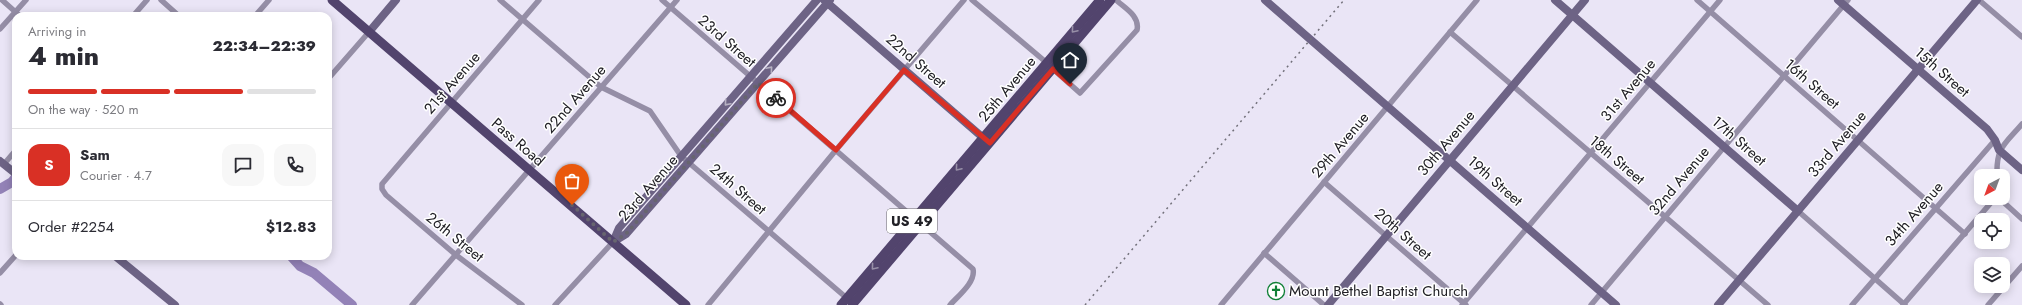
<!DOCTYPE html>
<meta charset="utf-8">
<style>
body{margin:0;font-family:Jost,sans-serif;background:#f7f7f7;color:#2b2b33;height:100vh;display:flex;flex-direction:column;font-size:15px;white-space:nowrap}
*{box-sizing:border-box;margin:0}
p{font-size:13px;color:#7c7c81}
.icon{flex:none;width:22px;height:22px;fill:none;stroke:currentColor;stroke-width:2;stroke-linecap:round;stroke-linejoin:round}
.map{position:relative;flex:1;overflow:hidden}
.drawer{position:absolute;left:12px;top:12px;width:320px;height:248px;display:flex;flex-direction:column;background:#fff;border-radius:12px;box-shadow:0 2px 10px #0003}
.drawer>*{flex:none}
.needle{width:26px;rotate:221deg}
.controls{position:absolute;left:1974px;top:169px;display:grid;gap:8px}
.controls a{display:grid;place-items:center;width:36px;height:36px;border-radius:8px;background:#fff;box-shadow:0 2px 10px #0003;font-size:20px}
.pin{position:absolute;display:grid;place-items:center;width:34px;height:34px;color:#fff;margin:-41px -17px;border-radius:50% 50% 50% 0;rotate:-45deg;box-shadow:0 0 4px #0007}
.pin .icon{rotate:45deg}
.courier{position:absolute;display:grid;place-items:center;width:40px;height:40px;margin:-20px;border:3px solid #d93025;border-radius:50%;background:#fff;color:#222;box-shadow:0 1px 5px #0007}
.head em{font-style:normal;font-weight:800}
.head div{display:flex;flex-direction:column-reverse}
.head{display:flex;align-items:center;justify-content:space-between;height:68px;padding:0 16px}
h1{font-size:26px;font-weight:800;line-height:30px}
.bar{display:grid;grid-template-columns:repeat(4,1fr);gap:6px 4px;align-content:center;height:48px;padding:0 16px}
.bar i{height:5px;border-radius:3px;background:#e1e1e2}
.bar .active{background:#d93025}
.bar p{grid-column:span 4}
.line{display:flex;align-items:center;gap:10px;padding:0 16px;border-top:1px solid #e1e1e2}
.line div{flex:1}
.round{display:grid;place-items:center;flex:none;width:42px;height:42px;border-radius:12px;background:#f7f7f7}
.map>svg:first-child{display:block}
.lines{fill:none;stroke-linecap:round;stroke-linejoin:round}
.river{stroke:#9382b7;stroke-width:10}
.street{stroke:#958ea6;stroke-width:5.5}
.secondary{stroke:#6d6385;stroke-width:8}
.primary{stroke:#52446d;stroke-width:9}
.rail{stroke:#72707a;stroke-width:1.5;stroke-dasharray:2 4;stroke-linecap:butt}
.oneway{stroke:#978fa7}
.oneway2{stroke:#b6b1c2}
.done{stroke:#67656f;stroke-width:4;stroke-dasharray:0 7.2}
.route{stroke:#d93025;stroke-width:5}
.labels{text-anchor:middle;stroke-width:3;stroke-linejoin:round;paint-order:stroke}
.shield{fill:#fff;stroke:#646367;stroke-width:1}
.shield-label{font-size:14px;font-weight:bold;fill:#212026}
.street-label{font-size:15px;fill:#212026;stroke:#fff}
.poi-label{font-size:15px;fill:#212026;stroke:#fff;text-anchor:start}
</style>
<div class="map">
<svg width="2022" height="305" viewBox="0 0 2022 305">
<rect width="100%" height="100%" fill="#eae5f6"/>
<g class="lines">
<g class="river">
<path d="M0,189L12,182L16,177"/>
<path d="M291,256L300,266L314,273L352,305"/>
</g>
<g class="street">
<path d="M2,0L20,16"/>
<path d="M161,0L179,16"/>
<path d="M500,0L601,87L650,111L681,156L849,300"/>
<path d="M662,0L973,269C976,282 958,296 950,305"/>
<path d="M972,0L1047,63"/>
<path d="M1697,0L1965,234"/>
<path d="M1979,0L2022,37"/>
<path d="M133,16L147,0"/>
<path d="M255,16L269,0"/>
<path d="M0,29L26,0"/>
<path d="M1450,32L1768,305"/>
<path d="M1053,69L1080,93L1137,30C1140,16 1125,8 1116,0"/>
<path d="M328,79L369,32"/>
<path d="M4,164L16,150"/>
<path d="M1997,176C1996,147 2004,145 2022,124"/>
<path d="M1324,182L1466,305"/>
<path d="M1999,198L2022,219"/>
<path d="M1798,211L1905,305"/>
<path d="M1264,253L1324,305"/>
<path d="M0,273L16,255"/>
<path d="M0,304L1,305"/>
<path d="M412,305L677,0"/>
<path d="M522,305L456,255L386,195L382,189V184L539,0"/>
<path d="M555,305L613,242"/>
<path d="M708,305L836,150L964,0"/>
<path d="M1221,305L1477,0"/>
<path d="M1462,305L1720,0"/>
<path d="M1591,305L1848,0"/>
<path d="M1852,305L1995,140"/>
<path d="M1903,305L1995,198"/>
<path d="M1988,305L2022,266"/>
</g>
<g class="secondary">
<path d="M824,0L988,142"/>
<path d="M1265,0L1616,305"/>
<path d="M1555,0L1798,211"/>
<path d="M1838,0L1987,129L1995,140L1999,150L2022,170"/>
<path d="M369,32L396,0"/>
<path d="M0,161L16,174"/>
<path d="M613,242L626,234L830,0"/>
<path d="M613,242L619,228L817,0"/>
<path d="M115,256L175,305"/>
<path d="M1328,305L1585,0"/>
<path d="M1718,305L1977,0"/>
</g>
<g class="primary">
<path d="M332,0L686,305"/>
<path d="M841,305L1100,0"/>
<path d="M852,305L1111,0"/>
</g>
<path class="rail" d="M1085,305L1344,0"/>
</g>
<defs><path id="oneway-chevron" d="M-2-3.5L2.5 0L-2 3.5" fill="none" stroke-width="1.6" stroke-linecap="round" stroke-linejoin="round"/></defs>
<g class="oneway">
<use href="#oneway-chevron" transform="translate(1074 30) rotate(130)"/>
<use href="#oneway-chevron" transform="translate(958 168) rotate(130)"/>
<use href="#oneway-chevron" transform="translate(874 267) rotate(130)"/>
</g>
<g class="oneway2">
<use href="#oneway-chevron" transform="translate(770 69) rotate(-49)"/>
<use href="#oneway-chevron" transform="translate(727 103) rotate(131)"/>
</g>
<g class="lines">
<path class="done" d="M572,205L613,242L626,234L758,83L776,98"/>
<path class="route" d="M776,98L836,150L904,70L990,143L1053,69L1070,84"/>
</g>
<defs>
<g id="church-ring" transform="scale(0.9)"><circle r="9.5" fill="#fff" stroke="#108037" stroke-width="1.5"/><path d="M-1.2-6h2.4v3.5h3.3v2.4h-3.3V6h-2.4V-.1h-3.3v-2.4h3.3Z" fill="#108037"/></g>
</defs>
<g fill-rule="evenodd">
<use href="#church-ring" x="1276" y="291"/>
</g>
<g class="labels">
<rect class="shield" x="887" y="209" width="50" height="24" rx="3"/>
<g class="shield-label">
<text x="912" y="226">US 49</text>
</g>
<g class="street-label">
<text transform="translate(727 41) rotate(41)" y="5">23rd Street</text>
<text transform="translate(916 61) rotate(41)" y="5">22nd Street</text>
<text transform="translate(1942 72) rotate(41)" y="5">15th Street</text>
<text transform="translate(452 83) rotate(-49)" y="5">21st Avenue</text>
<text transform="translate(1812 84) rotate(41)" y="5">16th Street</text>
<text transform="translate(1007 89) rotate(-50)" y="5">25th Avenue</text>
<text transform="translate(1628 90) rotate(-50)" y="5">31st Avenue</text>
<text transform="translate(575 99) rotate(-49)" y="5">22nd Avenue</text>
<text transform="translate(1739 141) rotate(41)" y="5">17th Street</text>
<text transform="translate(518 142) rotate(41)" y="5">Pass Road</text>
<text transform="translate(1446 143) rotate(-50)" y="5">30th Avenue</text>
<text transform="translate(1837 144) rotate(-50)" y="5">33rd Avenue</text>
<text transform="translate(1340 145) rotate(-50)" y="5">29th Avenue</text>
<text transform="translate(1617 160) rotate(40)" y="5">18th Street</text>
<text transform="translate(1495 181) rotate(41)" y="5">19th Street</text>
<text transform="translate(1679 181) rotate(-50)" y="5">32nd Avenue</text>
<text transform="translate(648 188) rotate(-49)" y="5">23rd Avenue</text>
<text transform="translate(738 189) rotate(41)" y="5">24th Street</text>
<text transform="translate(1914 214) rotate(-49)" y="5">34th Avenue</text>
<text transform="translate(1403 234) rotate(41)" y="5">20th Street</text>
<text transform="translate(455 237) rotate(39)" y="5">26th Street</text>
</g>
<g class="poi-label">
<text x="1289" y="296">Mount Bethel Baptist Church</text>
</g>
</g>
</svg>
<div class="controls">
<a><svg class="needle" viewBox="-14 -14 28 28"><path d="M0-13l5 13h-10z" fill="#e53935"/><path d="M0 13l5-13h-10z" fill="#7c7c81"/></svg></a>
<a><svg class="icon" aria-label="locate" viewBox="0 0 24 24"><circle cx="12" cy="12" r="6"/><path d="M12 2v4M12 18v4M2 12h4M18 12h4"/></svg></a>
<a><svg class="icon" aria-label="layers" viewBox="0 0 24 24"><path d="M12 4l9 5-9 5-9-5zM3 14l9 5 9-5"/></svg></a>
</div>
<div class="pin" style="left:572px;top:205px;background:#ea580c"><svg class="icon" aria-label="bag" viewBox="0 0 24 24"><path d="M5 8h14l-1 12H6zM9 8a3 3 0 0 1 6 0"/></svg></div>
<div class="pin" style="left:1070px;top:84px;background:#1f2937"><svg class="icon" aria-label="home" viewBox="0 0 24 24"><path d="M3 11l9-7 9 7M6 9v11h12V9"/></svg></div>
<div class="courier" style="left:776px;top:98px"><svg class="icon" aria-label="bike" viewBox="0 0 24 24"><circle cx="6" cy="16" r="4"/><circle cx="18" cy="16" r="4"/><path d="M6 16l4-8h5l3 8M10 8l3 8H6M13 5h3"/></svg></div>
<section class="drawer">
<div class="head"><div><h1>4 min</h1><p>Arriving in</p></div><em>22:34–22:39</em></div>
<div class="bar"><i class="active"></i><i class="active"></i><i class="active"></i><i></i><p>On the way · 520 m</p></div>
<div class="line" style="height:72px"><b class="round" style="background:#d93025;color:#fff">S</b><div><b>Sam</b><p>Courier · 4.7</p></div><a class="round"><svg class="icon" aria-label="chat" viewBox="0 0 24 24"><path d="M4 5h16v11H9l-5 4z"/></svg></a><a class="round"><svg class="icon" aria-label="phone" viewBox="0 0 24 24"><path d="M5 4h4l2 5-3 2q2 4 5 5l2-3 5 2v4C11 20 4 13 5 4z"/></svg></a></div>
<div class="line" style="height:52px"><div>Order #2254</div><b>$12.83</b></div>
</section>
</div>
